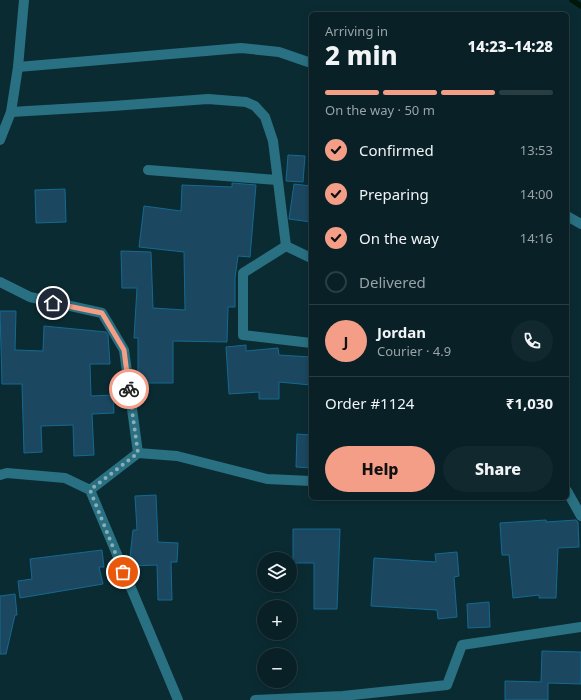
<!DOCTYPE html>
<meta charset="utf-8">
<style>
body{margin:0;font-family:"Noto Sans",sans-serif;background:#11282e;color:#f1f3f6;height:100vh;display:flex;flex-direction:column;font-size:15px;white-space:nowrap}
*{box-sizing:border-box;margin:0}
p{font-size:13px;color:#98a3a7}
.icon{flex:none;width:22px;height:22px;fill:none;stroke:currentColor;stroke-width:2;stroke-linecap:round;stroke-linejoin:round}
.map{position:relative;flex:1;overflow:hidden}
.sheet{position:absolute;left:309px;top:12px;width:260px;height:488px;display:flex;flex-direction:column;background:#082026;border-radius:6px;box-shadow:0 2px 10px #0003,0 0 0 1px #293e43}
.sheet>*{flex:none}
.buttons{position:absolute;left:257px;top:552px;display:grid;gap:8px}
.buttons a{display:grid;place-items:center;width:40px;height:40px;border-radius:50%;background:#082026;box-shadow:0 2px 10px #0003,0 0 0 1px #293e43;font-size:20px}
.pin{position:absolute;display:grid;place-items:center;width:34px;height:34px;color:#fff;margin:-17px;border:2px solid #fff;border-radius:50%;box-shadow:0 1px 4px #0007}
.courier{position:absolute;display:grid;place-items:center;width:40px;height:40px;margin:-20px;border:3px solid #f49e87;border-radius:50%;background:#fff;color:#222;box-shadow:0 1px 5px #0007}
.summary em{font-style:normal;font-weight:800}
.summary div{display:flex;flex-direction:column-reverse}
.summary{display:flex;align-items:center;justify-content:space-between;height:68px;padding:0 16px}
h1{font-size:26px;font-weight:800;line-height:30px}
.bar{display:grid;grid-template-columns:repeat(4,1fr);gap:6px 4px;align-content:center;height:48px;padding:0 16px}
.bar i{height:5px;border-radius:3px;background:#293e43}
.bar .selected{background:#f49e87}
.bar p{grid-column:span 4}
.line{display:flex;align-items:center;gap:10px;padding:0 16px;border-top:1px solid #293e43}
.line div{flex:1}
.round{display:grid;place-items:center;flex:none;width:42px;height:42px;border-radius:21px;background:#11282e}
ol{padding:0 16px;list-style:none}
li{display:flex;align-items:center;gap:12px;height:44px}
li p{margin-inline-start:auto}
li .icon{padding:4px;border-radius:50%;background:#f49e87;color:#111;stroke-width:4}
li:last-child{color:#98a3a7}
li i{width:22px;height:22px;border:2px solid #293e43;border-radius:50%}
.primary-button{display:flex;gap:8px;margin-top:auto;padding:8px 16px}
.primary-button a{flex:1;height:46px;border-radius:24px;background:#f49e87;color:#111;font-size:16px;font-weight:800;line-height:46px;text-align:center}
.primary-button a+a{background:#11282e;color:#f1f3f6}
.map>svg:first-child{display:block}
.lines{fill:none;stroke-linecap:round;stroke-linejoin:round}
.stream{stroke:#001609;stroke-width:5.5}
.building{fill:#1b4860;stroke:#146991}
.minor{stroke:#297182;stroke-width:10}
.done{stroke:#8aadb6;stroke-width:4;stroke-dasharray:0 7.2}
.route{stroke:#f49e87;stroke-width:5}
</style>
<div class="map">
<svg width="581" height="700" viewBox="0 0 581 700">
<rect width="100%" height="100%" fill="#0b2b33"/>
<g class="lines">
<path class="stream" d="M572,0L581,6"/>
</g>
<g class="building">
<path d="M288,155L305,156L303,182L286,181Z"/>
<path d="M232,183L256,185L250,257L238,256L235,278V307H228L227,342L173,341V383H138V338H134L137,288H122L121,251L151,252L153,308L185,310L184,252L139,247L144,206L181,211L182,185L232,187Z"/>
<path d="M294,184L311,186V222L289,219Z"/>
<path d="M65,189L66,222L36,223L35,190Z"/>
<path d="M0,311H16L15,350L43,351L44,326L106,332L108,335L110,364H90L91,396L113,395L114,413L92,414L94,455L74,456L73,425L41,426L42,452L24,453L22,384H2Z"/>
<path d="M246,345V351L278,348L279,355L311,357V385L279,382V399H259V392L229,394L226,347Z"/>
<path d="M297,434L311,435V468L296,467Z"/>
<path d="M156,495L158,542L178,543L177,562H171L172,600H158L157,565L129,566L133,530H137L135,496Z"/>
<path d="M546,520V522L576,520L578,522L579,547L558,548L556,598H539V595L513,598L509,555H502L500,523Z"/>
<path d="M293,529H340L337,609H314V563H293Z"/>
<path d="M102,550L104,567H99L103,584L20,598L18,581L32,579L30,559Z"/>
<path d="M457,552L459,576L454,577L457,617L438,619L437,610L371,606L374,558L436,562L435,554Z"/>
<path d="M15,594L17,615H15L6,654H0V596Z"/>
<path d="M489,602L490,627L468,628L467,604Z"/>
<path d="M542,651L581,652V684L548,683V700H505V681L541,682Z"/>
</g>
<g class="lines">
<g class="minor">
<path d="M18,67L241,48L279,52L311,63"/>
<path d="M11,112L113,106L208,99L246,102L255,106L265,117L273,141L286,246"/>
<path d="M0,140L11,112L18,67L24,0"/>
<path d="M148,170L277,180"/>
<path d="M567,216L581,224"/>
<path d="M286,246L243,273V335L311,343"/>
<path d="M286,246L311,258"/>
<path d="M0,282L30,297L102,313L124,350L138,453"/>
<path d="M0,475L7,473L65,478L90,490L178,700"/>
<path d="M90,490L138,453L177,456L267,479L311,481"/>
<path d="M567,491L581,516"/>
<path d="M255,700L343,696L447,685L462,645L581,627"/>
</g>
</g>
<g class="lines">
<path class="done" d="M123,572L90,490L138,453L129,389"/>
<path class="route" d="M53,303L102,313L124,350L129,389"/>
</g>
</svg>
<div class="buttons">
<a><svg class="icon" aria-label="layers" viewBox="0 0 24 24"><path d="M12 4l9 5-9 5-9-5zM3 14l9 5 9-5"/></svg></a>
<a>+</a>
<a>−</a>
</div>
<div class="pin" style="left:123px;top:572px;background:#ea580c"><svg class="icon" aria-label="bag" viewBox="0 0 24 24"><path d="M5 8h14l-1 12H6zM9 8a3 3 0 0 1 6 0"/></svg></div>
<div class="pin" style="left:53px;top:303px;background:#1f2937"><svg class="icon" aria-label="home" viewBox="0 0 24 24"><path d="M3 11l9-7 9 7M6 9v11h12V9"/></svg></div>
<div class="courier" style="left:129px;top:389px"><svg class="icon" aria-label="bike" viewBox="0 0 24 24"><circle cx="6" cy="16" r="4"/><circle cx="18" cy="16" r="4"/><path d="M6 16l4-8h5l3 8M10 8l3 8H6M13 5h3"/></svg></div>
<section class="sheet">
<div class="summary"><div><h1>2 min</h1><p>Arriving in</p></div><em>14:23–14:28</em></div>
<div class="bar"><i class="selected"></i><i class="selected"></i><i class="selected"></i><i></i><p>On the way · 50 m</p></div>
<ol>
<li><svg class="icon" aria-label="check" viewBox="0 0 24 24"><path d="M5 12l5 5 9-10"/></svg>Confirmed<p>13:53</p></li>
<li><svg class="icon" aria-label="check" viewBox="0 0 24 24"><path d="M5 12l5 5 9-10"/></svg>Preparing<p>14:00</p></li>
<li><svg class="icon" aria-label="check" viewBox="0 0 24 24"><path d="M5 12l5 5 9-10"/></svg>On the way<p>14:16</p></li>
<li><i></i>Delivered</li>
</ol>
<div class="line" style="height:72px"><b class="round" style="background:#f49e87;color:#111">J</b><div><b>Jordan</b><p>Courier · 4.9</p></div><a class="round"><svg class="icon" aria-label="phone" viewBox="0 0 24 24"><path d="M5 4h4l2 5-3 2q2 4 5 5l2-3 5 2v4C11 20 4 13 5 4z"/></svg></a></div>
<div class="line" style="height:52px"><div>Order #1124</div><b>₹1,030</b></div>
<div class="primary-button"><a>Help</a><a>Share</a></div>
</section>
</div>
